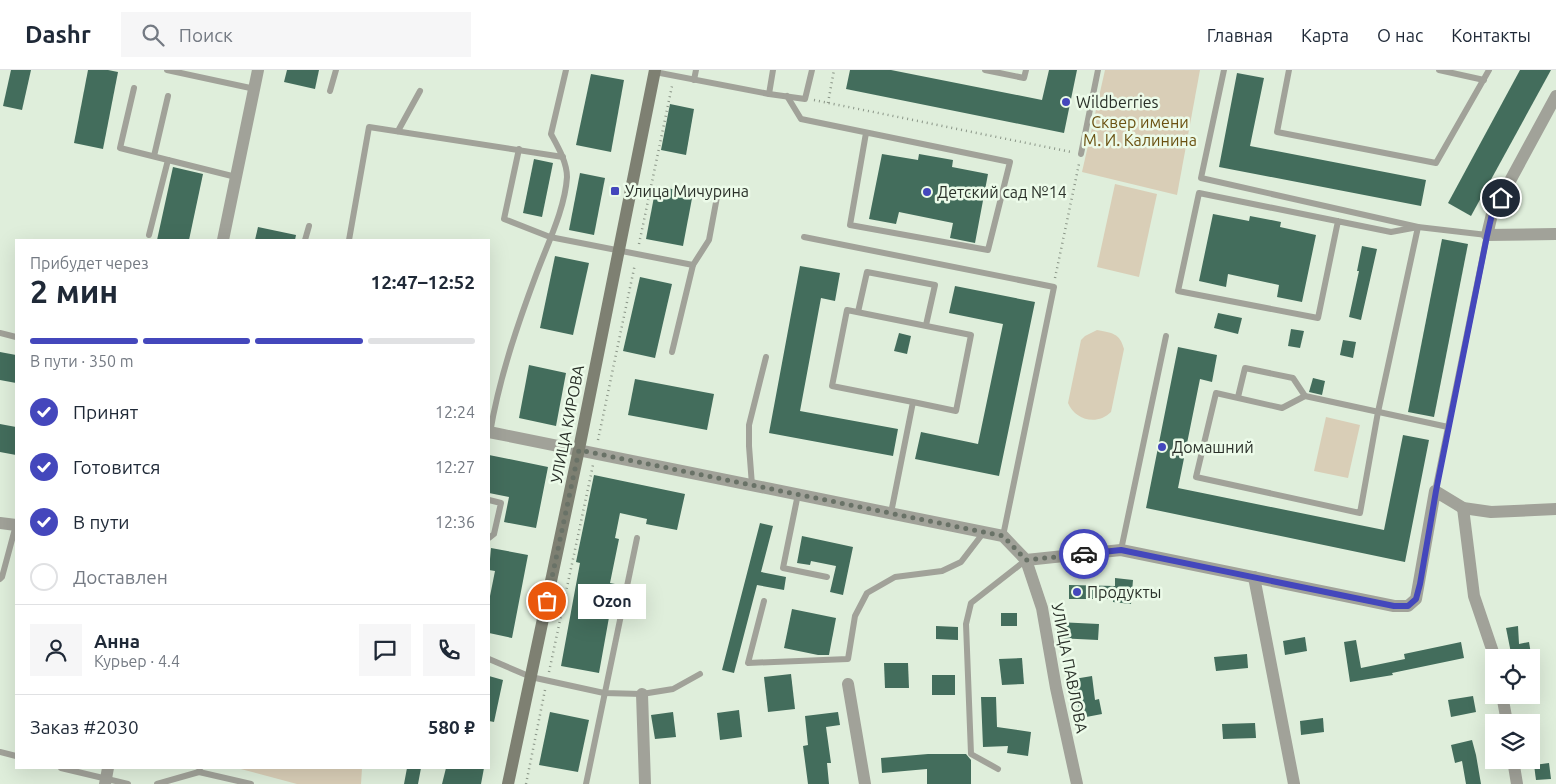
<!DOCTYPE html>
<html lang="ru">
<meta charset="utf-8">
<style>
body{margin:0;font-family:Ubuntu,sans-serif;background:#f6f6f7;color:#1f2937;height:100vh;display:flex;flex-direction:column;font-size:19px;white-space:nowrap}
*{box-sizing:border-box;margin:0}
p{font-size:16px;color:#747a83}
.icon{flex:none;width:28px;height:28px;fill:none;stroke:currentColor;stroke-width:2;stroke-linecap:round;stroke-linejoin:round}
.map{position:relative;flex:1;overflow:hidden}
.details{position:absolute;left:15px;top:169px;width:475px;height:530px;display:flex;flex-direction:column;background:#fff;border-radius:0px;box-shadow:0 5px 20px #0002}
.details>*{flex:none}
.buttons{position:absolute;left:1485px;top:579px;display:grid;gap:10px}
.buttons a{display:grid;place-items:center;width:55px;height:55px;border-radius:0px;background:#fff;box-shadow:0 5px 20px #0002;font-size:25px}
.pin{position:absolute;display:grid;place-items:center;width:42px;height:42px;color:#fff;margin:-21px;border:2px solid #fff;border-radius:50%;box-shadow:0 1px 5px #0007}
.courier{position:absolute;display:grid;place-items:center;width:50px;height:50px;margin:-25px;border:4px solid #4447bc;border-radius:50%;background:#fff;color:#222;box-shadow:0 1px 6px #0007}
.bubble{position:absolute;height:35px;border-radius:0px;background:#fff;box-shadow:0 5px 20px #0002;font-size:16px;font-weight:600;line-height:35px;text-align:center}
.overview em{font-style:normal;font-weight:600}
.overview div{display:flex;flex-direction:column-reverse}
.overview{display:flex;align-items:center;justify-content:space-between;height:85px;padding:0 15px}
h1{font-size:32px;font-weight:600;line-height:38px}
.bar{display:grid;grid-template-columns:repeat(4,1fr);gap:8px 5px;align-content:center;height:60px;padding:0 15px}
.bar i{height:6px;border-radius:4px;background:#e0e1e3}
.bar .active{background:#4447bc}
.bar p{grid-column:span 4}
.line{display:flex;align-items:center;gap:12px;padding:0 15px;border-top:1px solid #e0e1e3}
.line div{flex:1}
.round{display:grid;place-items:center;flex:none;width:52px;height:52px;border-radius:0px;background:#f6f6f7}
ol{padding:0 15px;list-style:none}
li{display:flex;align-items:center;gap:15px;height:55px}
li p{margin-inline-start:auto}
li .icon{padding:5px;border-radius:50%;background:#4447bc;color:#fff;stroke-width:4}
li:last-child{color:#747a83}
li i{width:28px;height:28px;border:2px solid #e0e1e3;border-radius:50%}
header{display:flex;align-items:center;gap:30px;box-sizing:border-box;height:70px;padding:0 25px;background:#fff;border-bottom:1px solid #e0e1e3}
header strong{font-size:24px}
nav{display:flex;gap:28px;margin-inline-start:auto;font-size:18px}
.search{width:350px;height:45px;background:#f6f6f7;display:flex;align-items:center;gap:12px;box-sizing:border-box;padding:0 18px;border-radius:0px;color:#747a83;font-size:19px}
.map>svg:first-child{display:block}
.green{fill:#d9ceb7}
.building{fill:#436d5c}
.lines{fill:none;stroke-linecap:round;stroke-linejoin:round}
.path{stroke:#8a9587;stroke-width:2.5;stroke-dasharray:1 4;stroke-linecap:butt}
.service{stroke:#a1a299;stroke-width:6}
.minor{stroke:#a1a299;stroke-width:12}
.tertiary{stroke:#a1a299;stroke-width:12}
.secondary{stroke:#7e8072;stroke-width:12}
.done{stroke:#697267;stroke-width:5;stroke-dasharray:0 9}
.route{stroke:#4447bc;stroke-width:6}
.poi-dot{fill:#4447bc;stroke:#ecfbe9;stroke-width:2}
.labels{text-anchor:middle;stroke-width:5;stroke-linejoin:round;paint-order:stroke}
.poi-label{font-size:16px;fill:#2a3029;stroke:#ecfbe9;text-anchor:start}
.park-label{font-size:16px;fill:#6b5212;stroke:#ecfbe9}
.street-label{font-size:16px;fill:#2a3029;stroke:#ecfbe9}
</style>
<header>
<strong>Dashr</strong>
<div class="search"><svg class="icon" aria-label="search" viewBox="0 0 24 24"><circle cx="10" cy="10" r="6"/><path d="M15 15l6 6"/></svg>Поиск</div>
<nav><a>Главная</a><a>Карта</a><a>О нас</a><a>Контакты</a></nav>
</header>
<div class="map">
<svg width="1556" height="714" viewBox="0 0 1556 714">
<rect width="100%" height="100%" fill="#dfeedb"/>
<g class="green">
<path d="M1105,0H1200L1177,125L1082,102Z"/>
<path d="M1115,114L1157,124L1139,207L1097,197Z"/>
<path d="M1097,260C1112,263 1120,263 1124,279L1111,342C1097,356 1075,350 1068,333L1081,270L1085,266Z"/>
<path d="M1326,347L1360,355L1348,408L1314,401Z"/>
<path d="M237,698H362L361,714H297Z"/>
</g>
<g class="building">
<path d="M11,0H31L22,40L3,36Z"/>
<path d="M88,0H108L118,2L103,79L74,73Z"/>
<path d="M287,0H319L315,19L284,12Z"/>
<path d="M850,0H891L1042,30L1049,0H1077L1064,63L846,19Z"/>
<path d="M1520,0H1551L1471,146L1448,133Z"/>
<path d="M1237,3L1264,8L1250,76L1426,110L1421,136L1219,97Z"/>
<path d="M591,4L624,10L611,82L576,75Z"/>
<path d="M670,34L694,39L686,85L661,80Z"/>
<path d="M882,84L918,90L919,84L953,90L952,97L988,104L975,173L950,168L953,153L899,142L896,154L869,149Z"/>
<path d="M534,89L553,93L542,147L523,143Z"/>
<path d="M173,97L203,104L189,170H157Z"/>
<path d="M580,103L605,108L594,165L569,160Z"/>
<path d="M656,116L693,123L683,176L646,169Z"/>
<path d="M1213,144L1249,151L1250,146L1281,152L1280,157L1316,165L1302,232L1277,227L1279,215L1228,204L1226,217L1199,211Z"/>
<path d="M258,157L296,165L295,170H255Z"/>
<path d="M1442,169L1468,174L1434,347L1408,342Z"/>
<path d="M1362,176L1377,179L1361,250L1349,247L1359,201H1357Z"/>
<path d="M555,186L589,193L573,265L540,258Z"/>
<path d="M800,196L840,203L835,231L821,228L800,341L898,359L893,386L769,363Z"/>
<path d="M640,207L672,214L655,288L623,281Z"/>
<path d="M955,216L1035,232L999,406L915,389L921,362L978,374L1003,254L949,243Z"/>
<path d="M1218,243L1242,248L1238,264L1214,258Z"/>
<path d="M1291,259L1304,261L1300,278L1288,276Z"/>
<path d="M899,263L911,266L907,284L894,281Z"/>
<path d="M1343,270L1356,272L1353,288L1340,285Z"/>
<path d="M1178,277L1217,285L1212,312L1200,309L1178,418L1384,460L1403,365L1429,370L1405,492L1146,438Z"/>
<path d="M0,282L16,285V313L0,310Z"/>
<path d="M529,295L566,303L556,356L519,348Z"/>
<path d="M1313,308L1325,311L1322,325L1309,322Z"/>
<path d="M635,309L714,324L707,360L628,345Z"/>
<path d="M0,354L16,357V385L0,382Z"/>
<path d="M489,385L548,397L536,458L504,452L509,427L489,423Z"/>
<path d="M594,405L685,424L677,460L646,454L647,449L620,443L615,468L619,469L610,513L615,514L599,603L561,596L580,493L576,492Z"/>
<path d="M760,453L773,456L761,502L786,507L784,520L757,515L734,603L722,600Z"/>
<path d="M802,466L853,477L843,525L830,522L836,496L811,491L810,495L797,493Z"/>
<path d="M491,478L528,485L512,568L489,563V531L495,501L489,500Z"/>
<path d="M1115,508L1133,510L1131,534L1113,532V529H1069V515L1115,516Z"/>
<path d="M792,539L836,548L829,585H818L784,578Z"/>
<rect x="1001" y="543" width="16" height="13"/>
<path d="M1057,552L1099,554L1098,570L1057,568Z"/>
<path d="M936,556L958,557V570L936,569Z"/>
<path d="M1518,556L1519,574L1529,572L1531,584L1520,586L1521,588H1512L1506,558Z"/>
<path d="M1305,567L1307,581L1285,585L1283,571Z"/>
<path d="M1356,570L1361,598L1405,589L1404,584L1461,572L1464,588L1392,603L1393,605L1350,612L1344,572Z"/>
<path d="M1247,584L1248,598L1216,601L1214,587Z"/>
<path d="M1022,588L1024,614L1002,615L999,589Z"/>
<path d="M884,593H908L909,618H885Z"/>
<path d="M791,604L795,639L768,642L764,607Z"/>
<rect x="932" y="605" width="23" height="20"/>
<path d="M489,606L503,610L494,652L489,651Z"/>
<path d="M1092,606L1095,630L1099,629L1102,644L1081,648L1076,626L1070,627L1068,610Z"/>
<path d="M1473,626L1476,642L1451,647L1448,630Z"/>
<path d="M981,627H996L997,657L1031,662L1028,686L1007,683L1008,676L983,677Z"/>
<path d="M739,640L742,667L720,670L717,643Z"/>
<path d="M550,642L589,650L578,702L539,695Z"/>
<path d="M673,642L676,667L655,669L651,645Z"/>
<path d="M838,642L840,655L826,657L831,693H827L829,714H808L803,676L808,675L805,646Z"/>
<path d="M1323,648L1324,662L1301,665L1300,651Z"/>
<path d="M1255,653L1256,668L1223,669L1222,654Z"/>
<path d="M1472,670L1476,685L1481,714H1466L1462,691L1455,693L1451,675Z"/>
<path d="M928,684H966L971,690V714H927V699L882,703L881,688Z"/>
<path d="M1549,693L1551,709L1536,710L1534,695Z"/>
<path d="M407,698H421L418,714H404Z"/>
<path d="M446,698H484L481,714H442Z"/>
</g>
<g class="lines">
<g class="path">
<path d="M814,30L1071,82"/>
<path d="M828,33L834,0"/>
<path d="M639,174L672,16"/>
<path d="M1055,208L1079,94"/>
<path d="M598,370L635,194"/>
<path d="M549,602L593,395"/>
<path d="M526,714L545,620"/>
</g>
<g class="service">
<path d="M167,0L255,19"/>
<path d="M985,0L1024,8L1026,0"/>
<path d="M1224,0L1201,108L1418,157L1378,342L1360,443L1196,407L1216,323L1282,338L1305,326L1448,357"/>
<path d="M1289,0L1277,62L1436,93L1489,0"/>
<path d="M1439,0L1484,10"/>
<path d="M655,2L769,24L805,29L812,0"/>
<path d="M694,10L696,0"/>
<path d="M134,18L120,78L236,107"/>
<path d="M330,21L336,0"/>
<path d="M769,24L773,0"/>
<path d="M787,26L801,49L1010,92L988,180L850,155L866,63"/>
<path d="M398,61L420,21"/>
<path d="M519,79L504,149L550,167L693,195L672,282"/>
<path d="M1081,84L1098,0"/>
<path d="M154,86L168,26"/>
<path d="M1338,151L1318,248L1178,221L1199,123L1391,162L1418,157L1487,165L1435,421"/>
<path d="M149,165L168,90"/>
<path d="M804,167L1054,217L1003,466"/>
<path d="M305,170L309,156"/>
<path d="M349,170L369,57L563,87"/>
<path d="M693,195L709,170L717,127"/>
<path d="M858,242L867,202L935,215L926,255"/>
<path d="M0,263L16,267"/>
<path d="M1238,327L1245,298L1293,308L1305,326"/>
<path d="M490,363C499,309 517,256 536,205C547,175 565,139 567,107C567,92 558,77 551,64L566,0"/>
<path d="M752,415L749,376V355L766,287"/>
<path d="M798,424L783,498L827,507"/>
<path d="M489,430L501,433L494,464L489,468"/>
<path d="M891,443L913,332L956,341L971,265L847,240L832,316L913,332"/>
<path d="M1121,480L1166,266"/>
<path d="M0,509L2,507L16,455"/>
<path d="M764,531L748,593L848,589L855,546L867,523L895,507L942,501L961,492L984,462"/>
<path d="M489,589L531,607L604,623L642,624L673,619L700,604"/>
<path d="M0,682L16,686"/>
<path d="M61,698L128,714"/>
<path d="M200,698L199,702L251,714"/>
<path d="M998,699L971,684L966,554L971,533L1026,490"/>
<path d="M157,714L199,702"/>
<path d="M586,714L637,468"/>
</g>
<g class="minor">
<path d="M1556,26L1492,144L1487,165L1556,164"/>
<path d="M489,362L1003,466L1026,490L1121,480L1394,536H1408L1416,529L1435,421L1463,438L1491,442L1556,439"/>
<path d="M1463,438L1474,526L1495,588"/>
<path d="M0,453L16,455"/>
<path d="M1026,490L1042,538L1056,618L1077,714"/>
<path d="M1254,507L1294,714"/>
<path d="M848,614L865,714"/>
<path d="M642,624L645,714"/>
<path d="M1502,625L1507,652"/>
<path d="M1513,690L1517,714"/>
</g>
<g class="tertiary">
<path d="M223,170L258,0"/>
<path d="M105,714L108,698"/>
</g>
<path class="secondary" d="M508,714L579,379L655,0"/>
</g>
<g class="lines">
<path class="done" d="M547,531L579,380L1003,466L1026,490L1084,484"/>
<path class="route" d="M1084,484L1121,480L1394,536H1408L1416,529L1420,514L1436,421L1487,166L1492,144L1501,128"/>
</g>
<g class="poi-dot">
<circle cx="1066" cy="32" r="5"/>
<rect x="610" y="116" width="10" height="10" rx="2.5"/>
<circle cx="927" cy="122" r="5"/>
<circle cx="1162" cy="377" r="5"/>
<circle cx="1077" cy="522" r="5"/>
</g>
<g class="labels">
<g class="poi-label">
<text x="1076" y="38">Wildberries</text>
<text x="625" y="127">Улица Мичурина</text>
<text x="937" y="128">Детский сад №14</text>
<text x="1172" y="383">Домашний</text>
<text x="1087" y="528">Продукты</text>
</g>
<g class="park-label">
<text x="1140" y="58">Сквер имени<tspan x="1140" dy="18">М. И. Калинина</tspan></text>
</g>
<g class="street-label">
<text transform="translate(567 354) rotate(-79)" y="6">УЛИЦА КИРОВА</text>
<text transform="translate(1070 598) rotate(79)" y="6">УЛИЦА ПАВЛОВА</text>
</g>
</g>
</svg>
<div class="buttons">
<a><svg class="icon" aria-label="locate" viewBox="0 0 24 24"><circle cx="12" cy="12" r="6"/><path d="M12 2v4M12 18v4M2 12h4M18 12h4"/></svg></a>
<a><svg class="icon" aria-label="layers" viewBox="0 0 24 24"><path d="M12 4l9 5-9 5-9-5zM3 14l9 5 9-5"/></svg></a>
</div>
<div class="pin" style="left:547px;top:531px;background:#ea580c"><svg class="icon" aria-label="bag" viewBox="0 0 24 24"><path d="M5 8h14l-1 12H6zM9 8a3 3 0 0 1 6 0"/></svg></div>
<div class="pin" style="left:1501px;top:128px;background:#1f2937"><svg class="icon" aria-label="home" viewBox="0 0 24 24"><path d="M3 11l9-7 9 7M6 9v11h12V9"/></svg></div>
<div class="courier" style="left:1084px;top:484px"><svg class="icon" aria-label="car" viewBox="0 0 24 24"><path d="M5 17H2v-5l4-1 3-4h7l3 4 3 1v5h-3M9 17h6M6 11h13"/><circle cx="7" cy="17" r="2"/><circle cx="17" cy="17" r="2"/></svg></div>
<div class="bubble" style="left:578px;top:514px;width:68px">Ozon</div>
<section class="details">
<div class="overview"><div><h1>2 мин</h1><p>Прибудет через</p></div><em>12:47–12:52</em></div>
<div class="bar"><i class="active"></i><i class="active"></i><i class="active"></i><i></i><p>В пути · 350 m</p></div>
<ol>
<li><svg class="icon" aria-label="check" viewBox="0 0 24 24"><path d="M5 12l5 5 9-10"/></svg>Принят<p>12:24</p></li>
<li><svg class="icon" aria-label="check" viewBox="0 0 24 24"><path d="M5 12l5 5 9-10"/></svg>Готовится<p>12:27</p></li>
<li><svg class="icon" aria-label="check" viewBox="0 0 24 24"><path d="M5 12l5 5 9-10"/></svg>В пути<p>12:36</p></li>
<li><i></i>Доставлен</li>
</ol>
<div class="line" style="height:90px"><a class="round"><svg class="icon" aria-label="person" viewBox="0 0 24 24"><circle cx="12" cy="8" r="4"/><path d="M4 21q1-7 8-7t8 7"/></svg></a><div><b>Анна</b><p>Курьер · 4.4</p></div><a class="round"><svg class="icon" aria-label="chat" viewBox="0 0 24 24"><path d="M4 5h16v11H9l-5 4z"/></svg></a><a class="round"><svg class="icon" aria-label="phone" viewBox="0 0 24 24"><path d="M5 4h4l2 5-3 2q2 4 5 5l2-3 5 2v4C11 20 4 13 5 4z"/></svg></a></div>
<div class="line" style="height:65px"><div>Заказ #2030</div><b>580 ₽</b></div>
</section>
</div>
